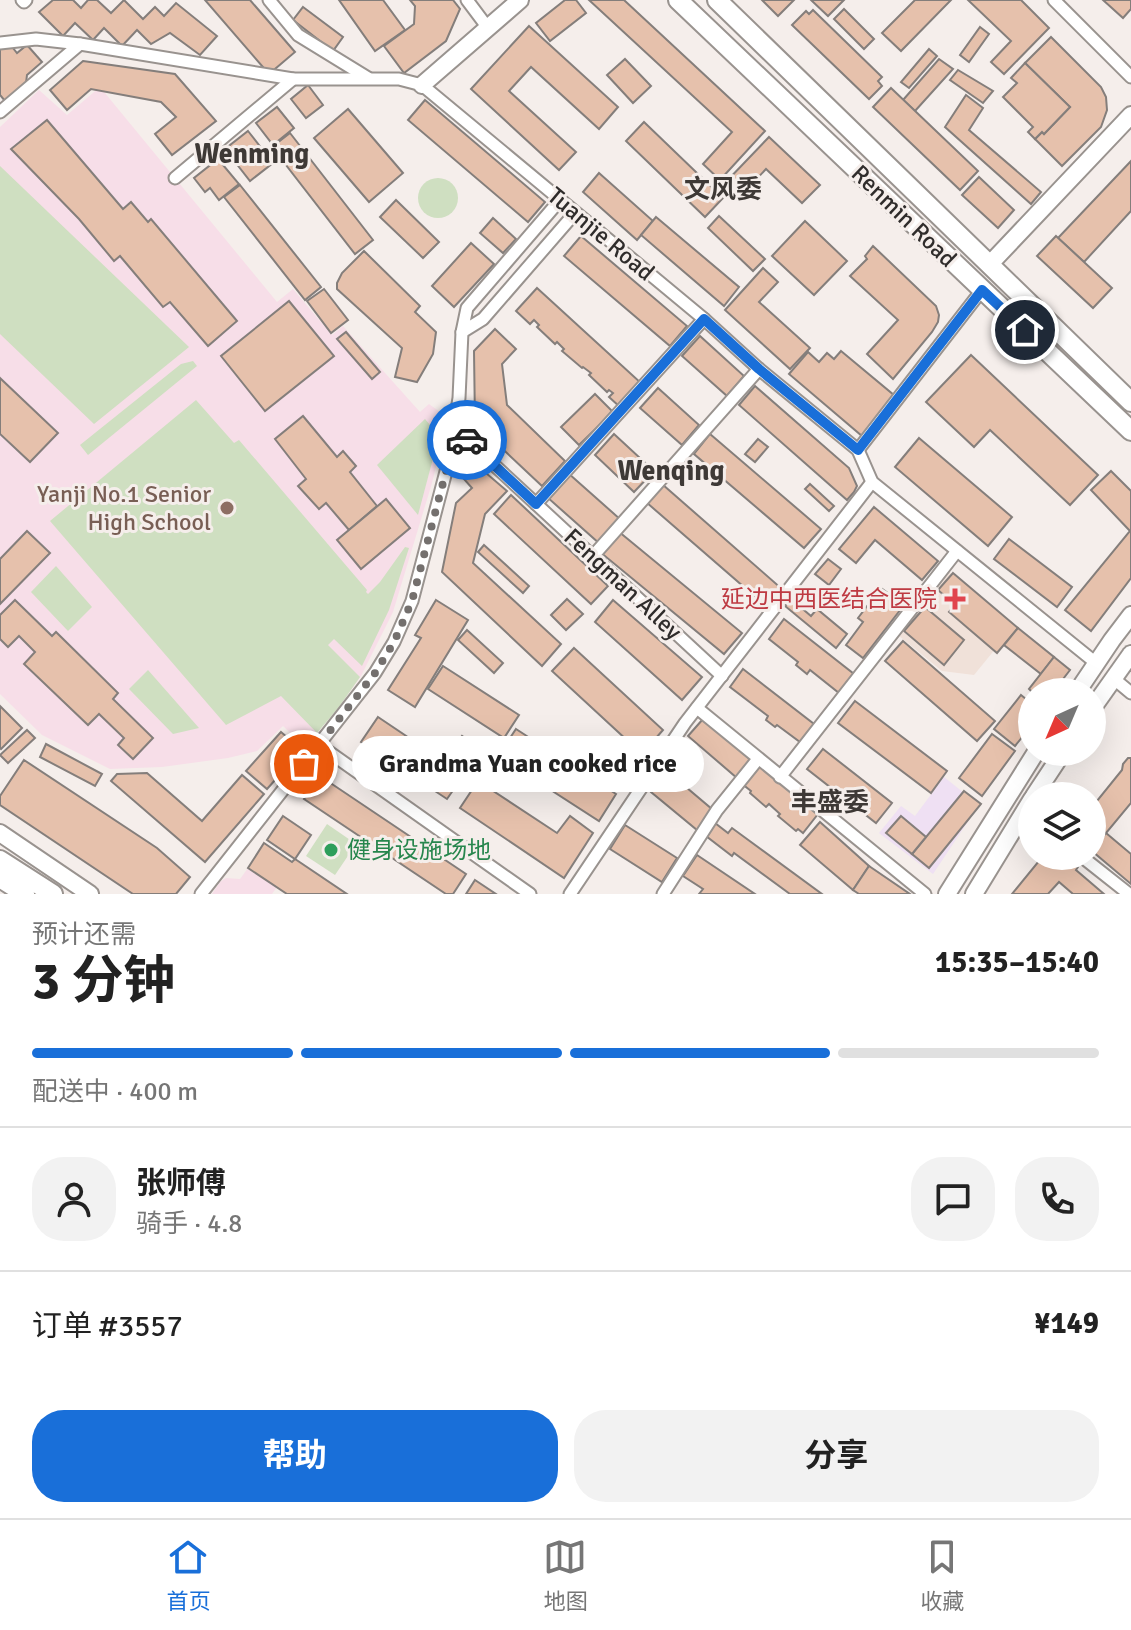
<!DOCTYPE html>
<html lang="zh">
<meta charset="utf-8">
<style>
body{margin:0;font-family:Signika,"Noto Sans SC",sans-serif;background:#f2f2f2;color:#222;height:100vh;display:flex;flex-direction:column;font-size:30px;white-space:nowrap}
*{box-sizing:border-box;margin:0}
p{font-size:26px;color:#767676}
.icon{flex:none;width:44px;height:44px;fill:none;stroke:currentColor;stroke-width:2;stroke-linecap:round;stroke-linejoin:round}
.map{position:relative;height:894px;overflow:hidden}
.details{display:flex;flex-direction:column;background:#fff;flex:1}
.details>*{flex:none}
.needle{width:52px;rotate:224deg}
.buttons{position:absolute;left:1018px;top:678px;display:grid;gap:16px}
.buttons a{display:grid;place-items:center;width:88px;height:88px;border-radius:50%;background:#fff;box-shadow:0 8px 32px #0002;font-size:40px}
.pin{position:absolute;display:grid;place-items:center;width:68px;height:68px;color:#fff;margin:-34px;border:4px solid #fff;border-radius:50%;box-shadow:0 2px 8px #0007}
.courier{position:absolute;display:grid;place-items:center;width:80px;height:80px;margin:-40px;border:6px solid #196fd9;border-radius:50%;background:#fff;color:#222;box-shadow:0 2px 10px #0007}
.bubble{position:absolute;height:56px;border-radius:28px;background:#fff;box-shadow:0 8px 32px #0002;font-size:26px;font-weight:700;line-height:56px;text-align:center}
.summary em{font-style:normal;font-weight:700}
.summary div{display:flex;flex-direction:column-reverse}
.summary{display:flex;align-items:center;justify-content:space-between;height:136px;padding:0 32px}
h1{font-size:52px;font-weight:700;line-height:60px}
.bar{display:grid;grid-template-columns:repeat(4,1fr);gap:12px 8px;align-content:center;height:96px;padding:0 32px}
.bar i{height:10px;border-radius:6px;background:#e0e0e0}
.bar .on{background:#196fd9}
.bar p{grid-column:span 4}
.line{display:flex;align-items:center;gap:20px;padding:0 32px;border-top:2px solid #e0e0e0}
.line div{flex:1}
.round{display:grid;place-items:center;flex:none;width:84px;height:84px;border-radius:32px;background:#f2f2f2}
.cta{display:flex;gap:16px;margin-top:auto;padding:16px 32px}
.cta a{flex:1;height:92px;border-radius:32px;background:#196fd9;color:#fff;font-size:32px;font-weight:700;line-height:92px;text-align:center}
.cta a+a{background:#f2f2f2;color:#222}
.tab-bar{display:flex;justify-content:space-around;align-items:center;height:112px;border-top:2px solid #e0e0e0;background:#fff;font-size:22px;color:#767676}
.tab-bar a{display:grid;justify-items:center;gap:4px}
.tab-bar .on{color:#196fd9}
.map>svg:first-child{display:block}
.commercial{fill:#efe0f3}
.built{fill:#f0e1d9}
.education{fill:#f7dee8}
.green{fill:#cfdfc1}
.building{fill:#e6c1ac;stroke:#847e7b;stroke-width:2}
.lines{fill:none;stroke-linecap:round;stroke-linejoin:round}
.street-casing{stroke:#99938f;stroke-width:15}
.secondary-casing{stroke:#99938f;stroke-width:20}
.primary-casing{stroke:#99938f;stroke-width:22}
.street{stroke:#fff;stroke-width:11}
.secondary{stroke:#fff;stroke-width:16}
.primary{stroke:#fff;stroke-width:18}
.done{stroke:#74706e;stroke-width:8;stroke-dasharray:0 14.4}
.route{stroke:#196fd9;stroke-width:10}
.education-dot{fill:#8d6e63;stroke:#f5eeeb;stroke-width:3}
.health-dot{fill:#e0444e;stroke:#f5eeeb;stroke-width:3}
.leisure-dot{fill:#2e9e5b;stroke:#f5eeeb;stroke-width:3}
.labels{text-anchor:middle;stroke-width:6;stroke-linejoin:round;paint-order:stroke}
.street-label{font-size:24px;fill:#2f2c2b;stroke:#f5eeeb}
.education-label{font-size:24px;fill:#785e54;stroke:#f5eeeb;text-anchor:end}
.health-label{font-size:24px;fill:#be3a42;stroke:#f5eeeb;text-anchor:end}
.leisure-label{font-size:24px;fill:#27864d;stroke:#f5eeeb;text-anchor:start}
.neighbourhood-label{font-size:26px;font-weight:bold;fill:#3e3936;stroke:#f5eeeb}
.quarter-label{font-size:28px;font-weight:bold;fill:#3e3936;stroke:#f5eeeb}
</style>
<div class="map">
<svg width="1131" height="894" viewBox="0 0 1131 894">
<rect width="100%" height="100%" fill="#f5eeeb"/>
<path class="commercial" d="M944,777L979,805L933,874L879,833L901,806L915,816Z"/>
<path class="built" d="M949,572L1014,626L974,675L942,671L898,635Z"/>
<g class="education">
<path d="M100,87L277,302L293,289L332,335L343,326L420,412L429,404L448,418L432,483L393,612L361,676L339,707L304,746L283,726L257,751L228,758L162,767L110,769L42,735L0,694V127L39,90L67,115Z"/>
<path d="M248,868L277,887L272,894H212L220,882L226,878L240,879Z"/>
</g>
<g class="green">
<path d="M0,166L189,347L94,424L0,334Z"/>
<circle cx="438" cy="198" r="20"/>
<path d="M193,361L197,366L88,455L80,445L181,364Z"/>
<path d="M196,400L234,443L239,440L367,590L366,592L368,594L380,582L405,547L409,548L389,610L362,666L334,639L328,645L360,677L339,707L317,733L281,696L226,725L50,521Z"/>
<path d="M425,419L439,436L418,515L377,465Z"/>
<path d="M56,566L92,607L68,631L31,592Z"/>
<path d="M148,670L199,728L173,734L129,689Z"/>
<path d="M327,824L356,844L335,875L306,856Z"/>
</g>
<g class="building">
<path d="M53,0H73L81,8L88,0H97L111,13L124,0L143,19L155,7L164,16L176,3L217,36L200,55L170,33L151,44L137,30L122,46L104,28L93,40L75,23L63,36L39,12Z"/>
<path d="M205,0H250L295,52L269,74Z"/>
<path d="M339,0H383L405,30L375,51Z"/>
<path d="M410,0H453L460,9L446,41L404,73L384,46L414,24L415,6Z"/>
<path d="M565,0H576L586,13L550,41L536,23Z"/>
<path d="M589,0H624L765,131L720,180L703,164L732,132Z"/>
<path d="M762,0H794L778,16Z"/>
<path d="M811,0H844L828,16Z"/>
<path d="M915,0H951L901,51L882,33Z"/>
<path d="M968,0H1021L1049,28L1004,74L991,62L1011,41Z"/>
<path d="M1103,0H1131V9L1123,18Z"/>
<path d="M303,7L343,37L333,51L293,20Z"/>
<path d="M844,9L874,39L864,49L834,19Z"/>
<path d="M813,10L882,77L878,81L882,86L869,99L792,25L806,11L809,14Z"/>
<path d="M529,26L618,107L599,129L531,67L509,91L576,152L559,170L471,89Z"/>
<path d="M980,27L989,34L969,62L960,55Z"/>
<path d="M1051,37L1101,87L1106,97L1107,110L1101,127L1062,166L1035,139L1042,132L1044,134L1070,107L1025,63Z"/>
<path d="M9,43L17,53L27,45L42,62L27,75L26,83L5,101L0,95V44Z"/>
<path d="M929,49L937,56L909,88L901,82Z"/>
<path d="M625,59L651,86L633,103L607,75Z"/>
<path d="M939,59L953,69L915,111L903,100Z"/>
<path d="M83,61L175,74L216,121L172,155L155,134L176,117L161,102L91,89L67,110L50,90Z"/>
<path d="M1025,63L1070,107L1044,134L1042,132L1035,139L1028,132L1033,127L1003,97L1017,83L1011,78Z"/>
<path d="M958,70L993,91L983,103L950,80Z"/>
<path d="M308,85L323,105L306,118L291,99Z"/>
<path d="M891,88L978,171L960,190L873,107Z"/>
<path d="M966,95L983,108L969,130L1041,192L1031,204L945,127Z"/>
<path d="M425,100L545,202L528,222L408,120Z"/>
<path d="M277,107L294,128L273,145L256,123Z"/>
<path d="M348,109L403,173L369,202L314,138Z"/>
<path d="M47,120L123,209L131,202L148,222L151,219L237,321L208,346L170,302L163,307L120,256L114,261L79,219L11,149Z"/>
<path d="M644,122L723,198L705,217L626,141Z"/>
<path d="M248,131L273,163L250,181L225,149Z"/>
<path d="M290,133L373,240L355,254L272,147Z"/>
<path d="M769,137L820,185L802,203L766,169L738,199L723,185Z"/>
<path d="M218,159L239,184L219,200L210,188L205,192L194,178Z"/>
<path d="M1131,161V211L1084,262L1058,238Z"/>
<path d="M599,173L653,221L637,240L583,192Z"/>
<path d="M979,177L1014,210L998,228L962,195Z"/>
<path d="M240,185L321,287L305,300L224,197Z"/>
<path d="M396,200L439,242L423,258L380,217Z"/>
<path d="M719,216L765,259L753,271L708,228Z"/>
<path d="M656,217L739,287L724,306L641,235Z"/>
<path d="M493,218L516,239L503,253L480,233Z"/>
<path d="M805,221L847,261L814,295L772,256Z"/>
<path d="M581,236L687,326L670,346L564,256Z"/>
<path d="M1056,236L1112,288L1093,308L1037,256Z"/>
<path d="M471,243L494,264L454,307L432,286Z"/>
<path d="M873,246L936,306L939,315L938,322L932,332L893,379L867,354L898,320L850,276L867,259L865,256Z"/>
<path d="M364,251L420,306L415,312L436,332L433,354L417,382L395,377L402,348L337,289V283L342,273Z"/>
<path d="M763,268L778,282L759,302L810,348L790,369L725,310Z"/>
<path d="M537,288L642,384L620,407L609,397L613,393L609,390L607,392L589,375L591,373L583,367L582,368L562,351L564,349L557,342L555,344L537,327L539,325L534,320L530,324L516,311Z"/>
<path d="M324,289L348,320L331,333L307,301Z"/>
<path d="M289,301L334,356L265,411L221,356Z"/>
<path d="M495,329L516,349L502,364L507,405L565,461L542,486L475,423L474,351Z"/>
<path d="M346,332L380,372L372,379L337,339Z"/>
<path d="M700,336L744,376L727,396L682,356Z"/>
<path d="M841,351L895,396L862,436L789,374L808,352L819,362L827,353L834,359Z"/>
<path d="M971,355L1098,475L1070,505L990,430L974,447L926,402Z"/>
<path d="M0,378L58,433L30,462L0,434Z"/>
<path d="M755,386L849,468L857,486L854,492L847,500L739,405Z"/>
<path d="M658,388L699,425L682,445L640,408Z"/>
<path d="M595,394L613,412L579,445L561,427Z"/>
<path d="M303,416L337,457L343,451L356,466L350,472L377,506L349,530L326,503L319,509L298,486L306,479L275,439Z"/>
<path d="M614,434L654,471L634,492L595,455Z"/>
<path d="M710,434L821,529L804,548L694,454Z"/>
<path d="M919,438L1012,517L988,546L895,467Z"/>
<path d="M758,439L768,447L755,462L745,454Z"/>
<path d="M472,461L507,491L485,514L473,563L561,644L542,666L442,572L456,503L472,488L463,478L464,468Z"/>
<path d="M1111,471L1131,491V578L1091,631L1065,610L1130,531L1091,490Z"/>
<path d="M568,473L621,520L600,544L547,497Z"/>
<path d="M662,484L782,589L767,607L646,502Z"/>
<path d="M810,484L834,506L829,511L805,489Z"/>
<path d="M511,495L608,586L591,604L494,514Z"/>
<path d="M386,499L410,528L361,569L337,540Z"/>
<path d="M874,507L938,561L922,580L875,540L856,563L839,549Z"/>
<path d="M27,531L50,553L0,604V559Z"/>
<path d="M618,531L742,633L724,654L600,552Z"/>
<path d="M1009,539L1072,587L1057,607L994,559Z"/>
<path d="M484,545L529,586L523,593L478,552Z"/>
<path d="M828,559L841,569L829,585L815,574Z"/>
<path d="M953,573L1018,628L997,653L949,612L955,605L938,590Z"/>
<path d="M881,588L904,605L863,658L846,645L863,622L858,618Z"/>
<path d="M567,599L583,614L566,630L551,615Z"/>
<path d="M791,599L811,616L817,609L847,634L836,648L785,606Z"/>
<path d="M15,600L52,636L56,632L118,693L113,699L153,738L133,759L118,745L124,738L99,714L88,725L24,664L35,652L19,636L8,647L0,639V615Z"/>
<path d="M436,600L468,620L415,707L388,690L421,638L415,635Z"/>
<path d="M613,600L702,677L682,700L595,622Z"/>
<path d="M925,607L964,640L944,665L904,631Z"/>
<path d="M784,619L854,674L839,693L810,670L807,674L796,665L798,662L769,639Z"/>
<path d="M1018,628L1054,657L1041,674L1004,645Z"/>
<path d="M467,630L503,663L494,673L458,640Z"/>
<path d="M903,641L995,721L977,741L885,661Z"/>
<path d="M574,648L663,730L642,754L552,671Z"/>
<path d="M1054,657L1070,670L1053,692H1032L1029,689Z"/>
<path d="M443,666L519,715L504,738L428,689Z"/>
<path d="M743,669L814,724L800,742L777,725L775,727L766,720L768,716L730,687Z"/>
<path d="M1021,695L1032,704V725L1015,746L994,729Z"/>
<path d="M855,701L947,771L931,793L838,723Z"/>
<path d="M0,706L22,728L1,749L0,748Z"/>
<path d="M378,717L445,762L462,736L490,755L470,785L461,779L447,799L361,742Z"/>
<path d="M703,719L752,761L737,778L688,736Z"/>
<path d="M516,729L616,794L599,821L498,756Z"/>
<path d="M27,730L35,738L8,763L0,755Z"/>
<path d="M281,732L302,750L267,789L246,771Z"/>
<path d="M992,734L1015,751L982,796L959,778Z"/>
<path d="M46,744L102,774L95,786L40,757Z"/>
<path d="M823,749L892,803L876,823L807,769Z"/>
<path d="M1128,758H1131V803L1092,850V807L1122,770L1123,764Z"/>
<path d="M24,760L157,848L190,877L176,894H133L0,805V796Z"/>
<path d="M757,763L818,814L803,833L798,829L796,831L778,816L780,814L769,804L766,807L750,793L751,791L741,783Z"/>
<path d="M667,771L713,810L697,830L651,792Z"/>
<path d="M147,773L202,821L242,775L264,794L205,862L111,781L117,774Z"/>
<path d="M320,776L466,874L453,894H446L304,799Z"/>
<path d="M478,781L557,833L570,816L593,833L564,878L460,808Z"/>
<path d="M964,791L981,804L929,868L912,854Z"/>
<path d="M283,816L311,835L295,859L267,840Z"/>
<path d="M901,816L926,837L912,854L886,833Z"/>
<path d="M820,822L869,866L853,890L800,845Z"/>
<path d="M715,823L728,833L732,828L822,894H790L734,853L732,856L706,836Z"/>
<path d="M625,825L677,858L662,882L610,849Z"/>
<path d="M1106,833L1131,854V884L1092,851Z"/>
<path d="M264,843L292,862L295,859L347,894H287L248,868Z"/>
<path d="M697,855L755,894H699L703,889L683,876Z"/>
<path d="M1043,856H1065L1078,867L1076,870L1104,894H1073L1059,882L1048,894H1012Z"/>
<path d="M869,866L910,894H859L853,890Z"/>
<path d="M475,880L496,894H466Z"/>
</g>
<g class="lines">
<g class="street-casing">
<g id="street">
<path d="M22,0L24,2L26,0"/>
<path d="M269,0L298,35L368,78"/>
<path d="M467,0L488,28"/>
<path d="M1054,0L1131,77"/>
<path d="M0,43L36,39L80,44L293,79H399L422,85L704,319L759,369L858,450L872,482L1096,663"/>
<path d="M0,112L80,44"/>
<path d="M175,178L293,79"/>
<path d="M462,332L483,319L575,213"/>
<path d="M454,428L722,676"/>
<path d="M858,450L982,290"/>
<path d="M536,504L704,319"/>
<path d="M593,556L759,369"/>
<path d="M1113,678L1131,693"/>
<path d="M697,708L925,894"/>
<path d="M319,745L530,894"/>
<path d="M780,777L957,551"/>
<path d="M1081,856L1129,894"/>
<path d="M201,894L375,673L394,642L412,601L449,460L459,398L462,332L467,308L560,200"/>
<path d="M570,894L685,723L872,482"/>
<path d="M663,894L717,810L758,759"/>
</g>
</g>
<g class="secondary-casing">
<g id="secondary">
<path d="M422,85L520,0"/>
<path d="M989,265L1131,115"/>
<path d="M1077,692L1112,640L1131,615"/>
<path d="M1092,709L1131,654"/>
<path d="M1034,796L1063,752"/>
<path d="M0,833L90,894"/>
<path d="M947,894L1036,752"/>
<path d="M974,894L1032,799"/>
</g>
</g>
<g class="primary-casing">
<g id="primary">
<path d="M678,0L1131,431"/>
<path d="M717,0L1131,402"/>
<path d="M0,860L53,894"/>
<path d="M0,878L25,894"/>
</g>
</g>
<use href="#street" class="street"/>
<use href="#secondary" class="secondary"/>
<use href="#primary" class="primary"/>
</g>
<g class="lines">
<path class="done" d="M304,764L375,673L394,642L412,601L449,460L454,428L467,440"/>
<path class="route" d="M467,440L536,504L704,319L759,369L858,450L982,290L1025,330"/>
</g>
<circle class="education-dot" cx="227" cy="508" r="8"/>
<path class="health-dot" d="M951 587h8v8h8v8h-8v8h-8v-8h-8v-8h8z"/>
<circle class="leisure-dot" cx="331" cy="850" r="8"/>
<g class="labels">
<g class="street-label">
<text transform="translate(904 216) rotate(44)" y="8">Renmin Road</text>
<text transform="translate(601 234) rotate(40)" y="8">Tuanjie Road</text>
<text transform="translate(623 584) rotate(43)" y="8">Fengman Alley</text>
</g>
<g class="education-label">
<text x="211" y="502">Yanji No.1 Senior<tspan x="211" dy="28">High School</tspan></text>
</g>
<g class="health-label">
<text x="937" y="607">延边中西医结合医院</text>
</g>
<g class="leisure-label">
<text x="347" y="858">健身设施场地</text>
</g>
<g class="neighbourhood-label">
<text x="723" y="198">文风委</text>
<text x="830" y="811">丰盛委</text>
</g>
<g class="quarter-label">
<text x="252" y="163">Wenming</text>
<text x="671" y="480">Wenqing</text>
</g>
</g>
</svg>
<div class="buttons">
<a><svg class="needle" viewBox="-14 -14 28 28"><path d="M0-13l5 13h-10z" fill="#e53935"/><path d="M0 13l5-13h-10z" fill="#767676"/></svg></a>
<a><svg class="icon" aria-label="layers" viewBox="0 0 24 24"><path d="M12 4l9 5-9 5-9-5zM3 14l9 5 9-5"/></svg></a>
</div>
<div class="pin" style="left:304px;top:764px;background:#ea580c"><svg class="icon" aria-label="bag" viewBox="0 0 24 24"><path d="M5 8h14l-1 12H6zM9 8a3 3 0 0 1 6 0"/></svg></div>
<div class="pin" style="left:1025px;top:330px;background:#1f2937"><svg class="icon" aria-label="home" viewBox="0 0 24 24"><path d="M3 11l9-7 9 7M6 9v11h12V9"/></svg></div>
<div class="courier" style="left:467px;top:440px"><svg class="icon" aria-label="car" viewBox="0 0 24 24"><path d="M5 17H2v-5l4-1 3-4h7l3 4 3 1v5h-3M9 17h6M6 11h13"/><circle cx="7" cy="17" r="2"/><circle cx="17" cy="17" r="2"/></svg></div>
<div class="bubble" style="left:352px;top:736px;width:352px">Grandma Yuan cooked rice</div>
</div>
<section class="details">
<div class="summary"><div><h1>3 分钟</h1><p>预计还需</p></div><em>15:35–15:40</em></div>
<div class="bar"><i class="on"></i><i class="on"></i><i class="on"></i><i></i><p>配送中 · 400 m</p></div>
<div class="line" style="height:144px"><a class="round"><svg class="icon" aria-label="person" viewBox="0 0 24 24"><circle cx="12" cy="8" r="4"/><path d="M4 21q1-7 8-7t8 7"/></svg></a><div><b>张师傅</b><p>骑手 · 4.8</p></div><a class="round"><svg class="icon" aria-label="chat" viewBox="0 0 24 24"><path d="M4 5h16v11H9l-5 4z"/></svg></a><a class="round"><svg class="icon" aria-label="phone" viewBox="0 0 24 24"><path d="M5 4h4l2 5-3 2q2 4 5 5l2-3 5 2v4C11 20 4 13 5 4z"/></svg></a></div>
<div class="line" style="height:104px"><div>订单 #3557</div><b>¥149</b></div>
<div class="cta"><a>帮助</a><a>分享</a></div>
</section>
<nav class="tab-bar">
<a class="on"><svg class="icon" aria-label="home" viewBox="0 0 24 24"><path d="M3 11l9-7 9 7M6 9v11h12V9"/></svg>首页</a>
<a><svg class="icon" aria-label="map" viewBox="0 0 24 24"><path d="M3 6l6-2 6 2 6-2v14l-6 2-6-2-6 2zM9 4v14M15 6v14"/></svg>地图</a>
<a><svg class="icon" aria-label="saved" viewBox="0 0 24 24"><path d="M7 4h10v16l-5-4-5 4z"/></svg>收藏</a>
</nav>
